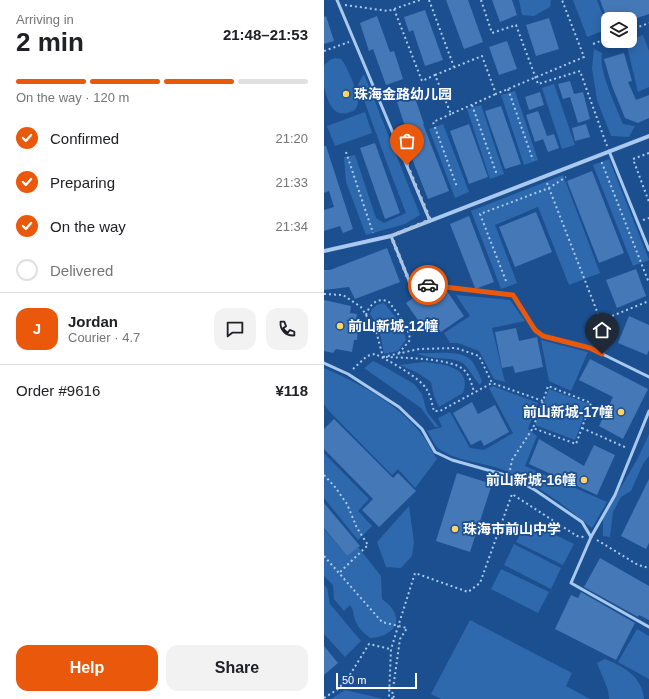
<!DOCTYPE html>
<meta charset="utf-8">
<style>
body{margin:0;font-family:Arial,"Noto Sans SC",sans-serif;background:#f2f2f2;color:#202124;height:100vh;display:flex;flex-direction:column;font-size:15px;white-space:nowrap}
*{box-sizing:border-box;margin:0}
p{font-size:13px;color:#757577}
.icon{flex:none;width:22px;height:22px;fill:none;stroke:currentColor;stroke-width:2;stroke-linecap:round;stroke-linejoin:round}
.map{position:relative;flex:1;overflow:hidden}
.panel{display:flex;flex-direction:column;background:#fff;width:324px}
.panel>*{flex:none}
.fabs{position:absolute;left:277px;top:12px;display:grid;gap:8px}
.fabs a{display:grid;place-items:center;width:36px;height:36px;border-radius:8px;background:#fff;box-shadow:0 2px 10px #0003;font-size:20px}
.scale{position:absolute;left:12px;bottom:10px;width:81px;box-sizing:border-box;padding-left:4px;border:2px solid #fff;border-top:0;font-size:11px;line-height:14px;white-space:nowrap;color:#fff;-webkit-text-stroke:3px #1b4f8f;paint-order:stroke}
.pin{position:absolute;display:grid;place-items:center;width:34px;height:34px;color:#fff;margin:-41px -17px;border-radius:50% 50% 50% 0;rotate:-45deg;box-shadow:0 0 4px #0007}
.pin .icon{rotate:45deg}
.courier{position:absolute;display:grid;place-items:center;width:40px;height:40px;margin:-20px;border:3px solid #ea580c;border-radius:50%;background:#fff;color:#222;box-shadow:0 1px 5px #0007}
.summary em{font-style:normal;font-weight:600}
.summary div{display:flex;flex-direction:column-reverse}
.summary{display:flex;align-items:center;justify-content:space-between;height:68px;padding:0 16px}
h1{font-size:26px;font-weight:600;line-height:30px}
.bar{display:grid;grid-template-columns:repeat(4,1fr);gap:6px 4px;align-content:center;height:48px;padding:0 16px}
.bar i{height:5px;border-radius:3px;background:#e0e0e0}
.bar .current{background:#ea580c}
.bar p{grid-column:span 4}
.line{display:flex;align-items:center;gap:10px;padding:0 16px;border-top:1px solid #e0e0e0}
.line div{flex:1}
.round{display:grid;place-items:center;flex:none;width:42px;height:42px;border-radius:12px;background:#f2f2f2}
ol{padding:0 16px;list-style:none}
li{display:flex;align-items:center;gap:12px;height:44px}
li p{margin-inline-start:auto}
li .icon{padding:4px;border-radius:50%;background:#ea580c;color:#fff;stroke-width:4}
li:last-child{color:#757577}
li i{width:22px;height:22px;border:2px solid #e0e0e0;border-radius:50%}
.action{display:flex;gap:8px;margin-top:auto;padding:8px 16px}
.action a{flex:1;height:46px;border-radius:12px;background:#ea580c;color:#fff;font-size:16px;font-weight:600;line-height:46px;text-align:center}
.action a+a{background:#f2f2f2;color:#202124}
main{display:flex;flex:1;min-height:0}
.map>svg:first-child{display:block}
.green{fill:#2e69ad}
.building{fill:#4478b7}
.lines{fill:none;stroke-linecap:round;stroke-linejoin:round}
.path{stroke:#a9c9ee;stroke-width:2;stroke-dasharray:2 3;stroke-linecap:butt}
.service{stroke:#a9c9ee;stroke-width:3}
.minor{stroke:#a9c9ee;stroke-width:4}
.done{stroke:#afc1d8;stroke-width:4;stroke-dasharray:0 7.2}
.route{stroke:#ea580c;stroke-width:5}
.poi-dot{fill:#ffd166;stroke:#1b4f8f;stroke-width:1.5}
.labels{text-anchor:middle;stroke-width:3.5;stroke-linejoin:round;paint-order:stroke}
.poi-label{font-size:14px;font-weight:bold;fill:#fff;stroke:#1b4f8f;text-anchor:start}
</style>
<main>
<section class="panel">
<div class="summary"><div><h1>2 min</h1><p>Arriving in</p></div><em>21:48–21:53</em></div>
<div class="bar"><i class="current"></i><i class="current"></i><i class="current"></i><i></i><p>On the way · 120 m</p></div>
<ol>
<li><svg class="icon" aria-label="check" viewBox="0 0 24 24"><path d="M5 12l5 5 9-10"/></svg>Confirmed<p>21:20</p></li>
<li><svg class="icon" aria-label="check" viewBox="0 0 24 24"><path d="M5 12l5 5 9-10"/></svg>Preparing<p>21:33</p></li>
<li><svg class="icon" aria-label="check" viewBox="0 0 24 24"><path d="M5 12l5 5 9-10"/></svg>On the way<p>21:34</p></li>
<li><i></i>Delivered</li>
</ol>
<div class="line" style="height:72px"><b class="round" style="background:#ea580c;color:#fff">J</b><div><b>Jordan</b><p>Courier · 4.7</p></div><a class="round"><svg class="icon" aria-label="chat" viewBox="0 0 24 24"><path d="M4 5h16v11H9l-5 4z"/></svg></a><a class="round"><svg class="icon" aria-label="phone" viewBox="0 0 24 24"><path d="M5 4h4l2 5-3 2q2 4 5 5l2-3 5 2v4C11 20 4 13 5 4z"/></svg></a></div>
<div class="line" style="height:52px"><div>Order #9616</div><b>¥118</b></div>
<div class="action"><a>Help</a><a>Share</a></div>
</section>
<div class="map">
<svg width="325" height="699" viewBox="0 0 325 699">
<rect width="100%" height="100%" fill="#1b4f8f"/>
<g class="green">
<path d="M195,0H227L226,7L210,16L198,15Z"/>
<path d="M249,0H273L284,29L263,37Z"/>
<path d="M319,35L325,51V87L314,92L302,42Z"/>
<path d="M270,49L278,53C274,70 292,106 299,124L311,126L305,137L287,136L273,100L268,68Z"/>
<path d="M11,58L17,59L20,63C25,72 35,94 34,103C33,108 31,111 26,112C9,119 3,100 0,86C0,80 0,72 0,65L6,60Z"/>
<path d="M40,74L96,215L81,224L42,235L22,182L20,157L31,155L52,218L60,223L82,213L67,174L34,84Z"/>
<path d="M230,84L251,145L238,149L218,88Z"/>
<path d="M191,91L214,160L200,165L177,95Z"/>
<path d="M157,105L180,174L166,179L143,109Z"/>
<path d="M41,112L48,133L11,146L3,126Z"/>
<path d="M119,124L145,192L131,198L105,129Z"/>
<path d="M285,159L325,260L309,266L269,165Z"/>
<path d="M239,175L276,273L245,285L214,207L171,225L193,283L177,289L147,211Z"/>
<path d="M132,295L186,300L201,321L168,328L181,382L170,379L155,351L134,343H126L120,333L146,316Z"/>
<path d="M60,303L78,325L82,340L74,351L60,354L55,328L46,314C48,307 53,304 60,303Z"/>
<path d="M217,340L264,352L247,391L225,381Z"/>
<path d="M96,353C112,354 137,349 148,361C152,367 155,374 158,381L156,385C150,379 146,370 140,364C132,358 121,359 112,358C106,357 99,356 93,354Z"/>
<path d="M49,361L61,367L90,384L98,394L103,412L115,427H111L97,408L40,368Z"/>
<path d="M100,362C119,364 149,367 139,393L115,407L110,396L107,382L94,373L76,365Z"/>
<path d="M0,368C33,382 72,403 95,431C102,439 107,450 113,459L91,488L74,469L68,475L5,411L0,404Z"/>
<path d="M169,386L214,403L204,429L213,436L201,466L283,502L268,528C242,507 216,486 184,472C163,462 135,463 115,449C110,445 107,436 103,431L118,427L114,418L126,412L146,448L160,450L189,433L165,388Z"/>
<path d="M225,389L265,404L251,440L211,425Z"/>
<path d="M325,434V456L319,464L307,491L297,497L289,512L286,537L279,536V518L314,458Z"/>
<path d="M0,453L45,499L34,511L48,526L34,540L0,498Z"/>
<path d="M85,506L90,542L88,556L77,568L62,567L53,542Z"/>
<path d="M203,521L250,544L239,565L192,542Z"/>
<path d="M0,529L23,556L34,547L57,576L58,599C62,602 67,606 69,610C80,627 61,638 46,638C40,633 34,628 31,620C29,615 30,610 26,605L20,611L10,599L9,585L0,576Z"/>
<path d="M190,544L237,568L227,589L180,565Z"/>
<path d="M177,569L225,592L214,613L167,589Z"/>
<path d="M0,585L3,588L6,604L37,641L21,657L0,634Z"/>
<path d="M146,620L248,673L242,686L266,699H117L107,694Z"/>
<path d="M313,629L325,636V679L294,662Z"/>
<path d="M281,659C300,667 318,676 320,699H285L284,690L273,663Z"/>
<path d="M21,690L60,699H7Z"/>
</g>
<g class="building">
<path d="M122,0H144L159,42L140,49Z"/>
<path d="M168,0H188L193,15L176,22Z"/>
<path d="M276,0H325V14L310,19H283Z"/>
<path d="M101,10L119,60L101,66L89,30L85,32L80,17Z"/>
<path d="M2,16L10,41L0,44V17Z"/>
<path d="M53,16L66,52L70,51L79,79L62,85L49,49L45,51L36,23Z"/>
<path d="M225,18L235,49L212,56L202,25Z"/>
<path d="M183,41L193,69L175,75L165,47Z"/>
<path d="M300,53L308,81L304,82L312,100L325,95V118L314,123L301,118L288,86L280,59Z"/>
<path d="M246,81L250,94L259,92L266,119L254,123L246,97L239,99L234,84Z"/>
<path d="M216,92L220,105L205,110L201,97Z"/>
<path d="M90,95L100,124H99L125,191L104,199L83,146L87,144L73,102Z"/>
<path d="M177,106L197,164L181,169L161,111Z"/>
<path d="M214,111L223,136L230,134L235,148L224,152L219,139L211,142L202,115Z"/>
<path d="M145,124L164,177L145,184L126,131Z"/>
<path d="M262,124L266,137L251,141L248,128Z"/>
<path d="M51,143L76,213L61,219L36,148Z"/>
<path d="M0,146H2L29,229L19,233L16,226L0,231V210L10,207L5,191L0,193Z"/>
<path d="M268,171L300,253L275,263L243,181Z"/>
<path d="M212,212L228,252L191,267L175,227Z"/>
<path d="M145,216L170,282L154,288H151L126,224Z"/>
<path d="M63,248L76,282L31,299L25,287L0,290V270H6Z"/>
<path d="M312,269L322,296L293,308L282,280Z"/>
<path d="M100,290L108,301L123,291L140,316L117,332L112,326L103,333L82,303Z"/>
<path d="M0,300L27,306L26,313L33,314L31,325L34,327L33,340H30L28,352L12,349L9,353L0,351Z"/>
<path d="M305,316L325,325V350L323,355L294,343Z"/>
<path d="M192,328L195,341L213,337L219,367L191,373L189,366L178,368L171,332Z"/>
<path d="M266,359L324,389L299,439L275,426L289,397L255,380Z"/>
<path d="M148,402L154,414L171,405L185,432L160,446L157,440L147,445L129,413Z"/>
<path d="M10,419L69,478L74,473L92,491L55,527L38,510L49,499L0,449V429Z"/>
<path d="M215,439L260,466L270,445L291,455L273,495L205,464Z"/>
<path d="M133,473L168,484L146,552L112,541Z"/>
<path d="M325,479V543L322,549L297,536Z"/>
<path d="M0,503L36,546L23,556L0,528Z"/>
<path d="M276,558L325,586V620L315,615L314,617L260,587Z"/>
<path d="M257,592L311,623L292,660L231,629L247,595L254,598Z"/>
<path d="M0,646L14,663L0,675Z"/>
</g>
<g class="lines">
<g class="path">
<path d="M105,0L130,67"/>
<path d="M157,0L168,33L192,25L214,84L256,71L283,146"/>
<path d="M21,5L64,11L96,0"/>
<path d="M70,9L98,81L111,75L127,114L172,94"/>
<path d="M306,30L325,23"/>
<path d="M269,44L284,38"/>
<path d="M0,51L25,42"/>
<path d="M111,75L158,56L172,94L260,57L238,0"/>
<path d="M184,89L209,160"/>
<path d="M148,105L173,175"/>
<path d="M127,114L109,122L133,187"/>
<path d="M22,152L49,233"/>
<path d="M325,153L309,159L325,202"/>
<path d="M277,163H278L325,283"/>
<path d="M223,183L274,314L273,322L325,301"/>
<path d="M319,220L325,218"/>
<path d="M182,281L156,214L225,188L242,177"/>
<path d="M0,294L19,295L37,307L52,331L59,357"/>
<path d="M42,315C45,305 54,296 65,302C73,313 85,326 86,340L75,353"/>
<path d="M59,357L95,349L132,348L155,356L168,383L219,401L224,386L267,403L252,444L209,428L219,401"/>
<path d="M62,357C80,358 128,358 140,370C146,376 148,385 150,392"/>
<path d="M29,369L43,356L51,354C64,360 97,378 103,390C107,396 108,405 110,411H116L168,383"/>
<path d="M258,428L303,448"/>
<path d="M186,470L188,460L209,428"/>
<path d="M0,475L11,487L23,504L33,528L44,545L15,573"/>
<path d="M273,540L314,565L325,568"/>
<path d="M0,556L58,622L83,628L76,639L68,696L73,699"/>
<path d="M0,698L14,689L24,678L45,644L66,649"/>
<path d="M69,699L65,697L67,649L91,573L144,592L156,583L188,494L253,536L260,537"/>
</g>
<g class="service">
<path d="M13,0L106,221"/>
<path d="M285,151L325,250"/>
<path d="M67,236L86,283L189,295L211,330L219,336L266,348L325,377"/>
<path d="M0,363L24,374L75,407L98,429L111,452L128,460L185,476L211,490L258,522L267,537L247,583L325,627"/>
<path d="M267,537L291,495L325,411"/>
</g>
<path class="minor" d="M0,251L67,236L325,136"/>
</g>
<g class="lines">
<path class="done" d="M83,165L106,220L67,236L86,283L104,285"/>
<path class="route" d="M104,285L189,295L211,330L219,336L266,348L278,354"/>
</g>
<g class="poi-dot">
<circle cx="22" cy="94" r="4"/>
<circle cx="16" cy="326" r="4"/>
<circle cx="297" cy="412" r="4"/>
<circle cx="260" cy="480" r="4"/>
<circle cx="131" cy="529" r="4"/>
</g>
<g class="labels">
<g class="poi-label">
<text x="30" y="99">珠海金路幼儿园</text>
<text x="24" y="331">前山新城-12幢</text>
<text x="289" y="417" text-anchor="end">前山新城-17幢</text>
<text x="252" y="485" text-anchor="end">前山新城-16幢</text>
<text x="139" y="534">珠海市前山中学</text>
</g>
</g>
</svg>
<div class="fabs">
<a><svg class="icon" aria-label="layers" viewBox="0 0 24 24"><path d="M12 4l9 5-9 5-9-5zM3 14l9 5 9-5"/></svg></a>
</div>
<div class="scale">50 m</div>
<div class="pin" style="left:83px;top:165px;background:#ea580c"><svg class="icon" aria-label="bag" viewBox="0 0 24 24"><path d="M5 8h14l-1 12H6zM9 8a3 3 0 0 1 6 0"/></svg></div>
<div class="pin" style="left:278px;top:354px;background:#1f2937"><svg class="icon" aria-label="home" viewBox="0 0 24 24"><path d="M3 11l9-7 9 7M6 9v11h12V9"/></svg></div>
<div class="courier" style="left:104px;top:285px"><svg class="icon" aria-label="car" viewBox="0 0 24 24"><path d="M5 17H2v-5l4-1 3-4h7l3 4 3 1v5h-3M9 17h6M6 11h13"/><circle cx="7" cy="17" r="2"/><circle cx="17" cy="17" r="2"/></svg></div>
</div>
</main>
